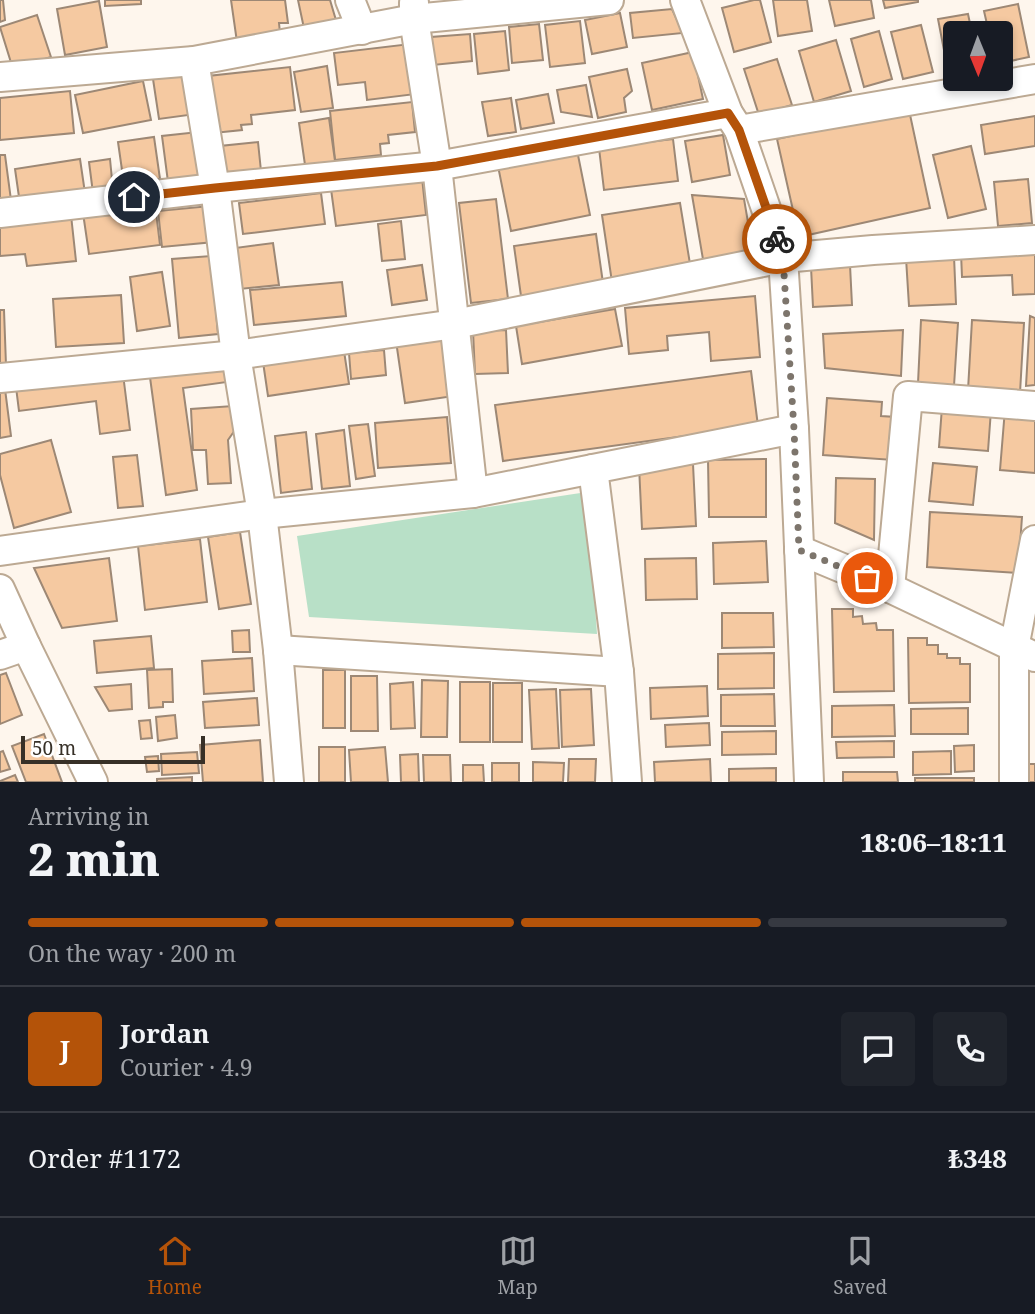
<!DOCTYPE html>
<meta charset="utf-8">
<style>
body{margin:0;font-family:"Noto Serif",serif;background:#20242c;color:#f1f3f6;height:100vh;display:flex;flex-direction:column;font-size:26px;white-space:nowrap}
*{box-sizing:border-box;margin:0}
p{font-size:23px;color:#9ea1a6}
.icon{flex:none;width:38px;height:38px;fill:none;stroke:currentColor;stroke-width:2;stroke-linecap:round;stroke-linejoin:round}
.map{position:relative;height:782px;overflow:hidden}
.drawer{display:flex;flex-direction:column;background:#171b24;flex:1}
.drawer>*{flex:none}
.needle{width:46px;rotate:179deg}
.fabs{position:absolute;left:943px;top:21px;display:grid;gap:14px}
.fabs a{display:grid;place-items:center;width:70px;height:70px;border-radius:7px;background:#171b24;box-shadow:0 4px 10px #0003;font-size:35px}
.scale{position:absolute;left:21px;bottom:18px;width:184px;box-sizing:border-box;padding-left:7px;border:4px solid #373027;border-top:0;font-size:19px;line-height:24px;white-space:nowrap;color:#373027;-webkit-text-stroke:5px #fff;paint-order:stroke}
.pin{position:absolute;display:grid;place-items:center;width:60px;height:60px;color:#fff;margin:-30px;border:4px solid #fff;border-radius:50%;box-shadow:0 2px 7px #0007}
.courier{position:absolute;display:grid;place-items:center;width:70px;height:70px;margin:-35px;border:5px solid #b45309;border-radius:50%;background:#fff;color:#222;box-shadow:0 2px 9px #0007}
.overview em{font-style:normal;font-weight:800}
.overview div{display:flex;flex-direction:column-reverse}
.overview{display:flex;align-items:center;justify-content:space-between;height:119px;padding:0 28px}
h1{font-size:46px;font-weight:800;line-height:52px}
.bar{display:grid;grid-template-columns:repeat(4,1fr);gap:10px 7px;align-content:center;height:84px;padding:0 28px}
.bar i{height:9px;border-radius:5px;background:#363941}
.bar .active{background:#b45309}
.bar p{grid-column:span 4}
.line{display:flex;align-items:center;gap:18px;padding:0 28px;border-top:2px solid #363941}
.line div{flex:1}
.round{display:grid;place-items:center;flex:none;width:74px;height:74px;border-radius:7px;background:#20242c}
.tab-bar{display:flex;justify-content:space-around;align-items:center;height:98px;border-top:2px solid #363941;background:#171b24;font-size:19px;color:#9ea1a6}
.tab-bar a{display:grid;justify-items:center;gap:4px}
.tab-bar .active{color:#b45309}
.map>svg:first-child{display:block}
.green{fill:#b8e0c7}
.building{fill:#f5c9a1;stroke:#9d8875;stroke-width:2}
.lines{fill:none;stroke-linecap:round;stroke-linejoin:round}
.minor-casing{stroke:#bca993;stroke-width:32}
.minor{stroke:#fff;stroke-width:28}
.done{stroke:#7d756c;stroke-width:7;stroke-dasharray:0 12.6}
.route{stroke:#b45309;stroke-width:9}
</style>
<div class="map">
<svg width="1035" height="782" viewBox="0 0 1035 782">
<rect width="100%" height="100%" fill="#fef6ed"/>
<path class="green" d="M587,492L597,634L309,617L297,536Z"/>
<g class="building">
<path d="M0,0H3L5,20L0,22Z"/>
<path d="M105,0H141V4L105,6Z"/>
<path d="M231,0H285L288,23H279L281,43L238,49Z"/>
<path d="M298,0H330L338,27L305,33Z"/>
<path d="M754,0H760L771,42L734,52L722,8Z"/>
<path d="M773,0H807L812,31L778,36Z"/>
<path d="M829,0H871L874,18L835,26Z"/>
<path d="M883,0H918V2L885,8Z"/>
<path d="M99,1L107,47L65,55L57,9Z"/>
<path d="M1018,4L1029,57L1001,63V33H989L984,11Z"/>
<path d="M672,9L683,33L633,38L630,13Z"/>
<path d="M620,13L627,47L592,54L585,20Z"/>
<path d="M968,14L972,33H956V69L948,71L938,19Z"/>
<path d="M37,15L51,57L13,69L0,27Z"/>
<path d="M580,21L585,63L550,67L545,25Z"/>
<path d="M539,24L543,60L512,63L509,27Z"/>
<path d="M921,25L933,72L903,79L891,32Z"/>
<path d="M505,31L509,70L478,74L474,34Z"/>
<path d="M879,31L892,79L864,87L851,39Z"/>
<path d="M470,34L472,61L433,65L431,37Z"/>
<path d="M836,40L851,91L814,102L799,51Z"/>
<path d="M410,44L416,94L367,100L365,82L338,85L334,53Z"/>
<path d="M693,52L703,99L652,110L642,63Z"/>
<path d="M777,59L792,105L759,115L744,69Z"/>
<path d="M327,66L333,108L301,112L294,72Z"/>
<path d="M290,67L295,110L251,115L252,124L241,125L242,130L214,133L208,76Z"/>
<path d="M627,69L632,91L624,98L626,112L598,118L589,77Z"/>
<path d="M190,73L196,114L159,119L153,79Z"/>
<path d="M143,81L151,120L83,133L75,95Z"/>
<path d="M586,85L592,117L561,112L557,90Z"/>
<path d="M70,91L74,133L0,140V98Z"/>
<path d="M548,94L554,123L521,129L516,100Z"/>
<path d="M511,98L516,132L488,136L482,102Z"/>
<path d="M412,102L415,132L388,135L389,143L380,144L381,155L335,160L330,111Z"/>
<path d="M909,110L930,208L799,237L777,139Z"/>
<path d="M1035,116V146L985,154L981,125Z"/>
<path d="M329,118L336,168L306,172L299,123Z"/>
<path d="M198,132L204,178L168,182L162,136Z"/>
<path d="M723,135L730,175L692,182L685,141Z"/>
<path d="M154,137L160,179L124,184L118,142Z"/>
<path d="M673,139L678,181L604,190L599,148Z"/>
<path d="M258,142L261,171L223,175L220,146Z"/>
<path d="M971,146L986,209L948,218L933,155Z"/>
<path d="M577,150L590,215L511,231L498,166Z"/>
<path d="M0,155H5L11,200L0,201Z"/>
<path d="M80,159L85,193L20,204L15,169Z"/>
<path d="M110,159L113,190L93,193L89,162Z"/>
<path d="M422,178L426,215L336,226L331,189Z"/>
<path d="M1028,179L1032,223L998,226L994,182Z"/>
<path d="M321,193L325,224L243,234L239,203Z"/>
<path d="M692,195L744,199L755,263L705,271Z"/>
<path d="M496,199L508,299L471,303L459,203Z"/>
<path d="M680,203L691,270L612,282L602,215Z"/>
<path d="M155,204L160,245L89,254L83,213Z"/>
<path d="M210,206L214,242L162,247L158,211Z"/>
<path d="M71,215L76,261L27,266L25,254L0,256V223Z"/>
<path d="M401,221L405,259L382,261L378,224Z"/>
<path d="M596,234L603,283L521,296L514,246Z"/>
<path d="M273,243L279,285L240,289L235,248Z"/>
<path d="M1035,250V294L1013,295L1012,275L962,277L961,253Z"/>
<path d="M211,256L218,334L179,338L172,259Z"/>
<path d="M954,256L956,304L909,306L906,258Z"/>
<path d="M422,265L427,300L392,305L387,270Z"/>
<path d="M850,265L852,305L813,307L811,267Z"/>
<path d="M162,272L170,326L137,331L130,277Z"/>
<path d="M342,282L346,316L254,325L250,290Z"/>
<path d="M121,295L124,343L56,347L53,299Z"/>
<path d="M755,296L760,357L711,361L709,332L667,336L668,350L629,354L625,308Z"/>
<path d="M615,309L622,346L522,364L516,326Z"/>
<path d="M0,310H4L6,365H0Z"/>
<path d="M1030,316L1035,318V385L1026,386Z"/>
<path d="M921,320L958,323L954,386L918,383Z"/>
<path d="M972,320L1024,323L1020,393L968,390Z"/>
<path d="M506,330L508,373L475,374L473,331Z"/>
<path d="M903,330L901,376L825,368L823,334Z"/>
<path d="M445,334L454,396L405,403L396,341Z"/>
<path d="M384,350L386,375L351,379L349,353Z"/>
<path d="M344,351L349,384L268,396L263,362Z"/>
<path d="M224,360L227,382L183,388L197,490L166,495L149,370Z"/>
<path d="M751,371L758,426L503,461L495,405Z"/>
<path d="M123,374L130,430L100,434L96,401L19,411L16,387Z"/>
<path d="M5,389L11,436L0,438V390Z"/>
<path d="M827,398L882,402L881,416L896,417L893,460L823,455Z"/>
<path d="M233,406L235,430L228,440L231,483L208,484L206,450H193L191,409Z"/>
<path d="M942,407L991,410L988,451L939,447Z"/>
<path d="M1005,409L1035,411V473L1000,470Z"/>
<path d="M447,417L451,463L378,468L375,423Z"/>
<path d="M368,424L375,476L356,479L349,426Z"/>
<path d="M344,430L350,486L322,489L316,434Z"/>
<path d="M306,432L312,489L281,493L275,436Z"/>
<path d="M51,440L71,512L14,528L0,475V454Z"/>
<path d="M137,455L143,506L118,508L113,457Z"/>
<path d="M766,459V517H709L708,460Z"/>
<path d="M933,463L977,467L973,505L929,501Z"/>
<path d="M693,464L696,526L642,529L639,466Z"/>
<path d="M836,478L875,479L874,540L835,523Z"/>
<path d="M930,512L1022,517L1018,573L927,567Z"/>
<path d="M240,532L251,604L219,609L208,537Z"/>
<path d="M200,539L207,602L145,610L138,546Z"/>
<path d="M766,541L768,582L714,584L713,543Z"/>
<path d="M109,558L117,621L62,628L34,568Z"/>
<path d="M696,558L697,599L646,600L645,559Z"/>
<path d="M832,609H853V617L862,616L863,624L876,623L877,630H893L894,691L834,692Z"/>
<path d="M722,613H773L774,647L722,648Z"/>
<path d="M249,630L250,652H233L232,631Z"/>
<path d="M151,636L154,668L97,673L94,641Z"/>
<path d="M908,638H927V645H938V654H947V658H960V664H970V702L909,703Z"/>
<path d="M774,653V688L718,689V654Z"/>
<path d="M252,658L254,691L204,694L202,661Z"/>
<path d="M172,669L173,702H163V707L149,708L147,670Z"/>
<rect x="323" y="670" width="22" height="58"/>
<path d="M6,673L22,715L0,724V675Z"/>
<path d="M351,676H377L378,731H351Z"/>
<path d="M422,680L448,681L447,737H421Z"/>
<path d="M413,682L415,728L391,729L390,684Z"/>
<rect x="460" y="682" width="30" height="60"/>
<rect x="493" y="683" width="29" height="59"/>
<path d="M131,684L132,709L109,711L95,687Z"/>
<path d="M707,686L708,716L651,719L650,688Z"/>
<path d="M556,689L559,748L532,749L529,690Z"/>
<path d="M591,689L594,745L562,747L560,690Z"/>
<path d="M774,694L775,726H721V695Z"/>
<path d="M257,698L259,725L205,728L203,702Z"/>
<path d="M894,705L895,736L832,737V706Z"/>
<path d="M968,708V734H911V709Z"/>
<path d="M175,715L177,738L158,741L156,717Z"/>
<path d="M150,720L152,738L141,739L139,721Z"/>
<path d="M709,723L710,745L666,747L665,725Z"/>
<path d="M776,731V754L722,755V732Z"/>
<path d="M44,734L62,782H26L12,746Z"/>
<path d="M260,740L263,782H203L200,745Z"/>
<path d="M894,741V757L837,758L836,742Z"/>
<path d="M974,745V771L955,772L954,746Z"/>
<rect x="319" y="747" width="26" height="35"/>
<path d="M385,747L388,782H351L349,750Z"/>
<path d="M3,751L10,769L0,772V752Z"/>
<path d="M951,751V774L913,775V752Z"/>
<path d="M197,752L199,773L162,775L161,754Z"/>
<path d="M418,754L419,782H401L400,755Z"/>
<path d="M423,755H450L451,782H424Z"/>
<path d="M158,756L159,771L147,772L145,757Z"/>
<path d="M569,759H596L595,782H568Z"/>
<path d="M710,759L711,782H655L654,762Z"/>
<path d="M533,762L564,763L563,782H533Z"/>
<rect x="492" y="763" width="27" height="19"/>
<rect x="1027" y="764" width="8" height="18"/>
<path d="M463,765H483L484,782H463Z"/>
<path d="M776,768V782H729V769Z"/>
<path d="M843,772H897L898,782H843Z"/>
<path d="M15,775L18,782H0V781Z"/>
<path d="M192,777V782H157V779Z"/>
<rect x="915" y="778" width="59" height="4"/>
</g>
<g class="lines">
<g class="minor-casing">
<g id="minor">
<path d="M350,0L362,30"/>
<path d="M685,0L728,113L739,130L783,258L794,429L809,782"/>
<path d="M414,3V19L437,166L473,493"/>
<path d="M194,61L215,188L236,355L262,514L278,650L289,782"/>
<path d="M0,77L194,61L414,19L609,0"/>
<path d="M739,130L1035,79"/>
<path d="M0,213L215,188L437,166L728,113"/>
<path d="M0,378L236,355L455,324L783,258L873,250L1035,240"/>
<path d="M799,550L890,588L1035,657"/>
<path d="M0,551L262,514L473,493L593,469"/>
<path d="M890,588L908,396L1035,406"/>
<path d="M0,589L26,646L93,782"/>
<path d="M278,650L619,672"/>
<path d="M0,655L26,646"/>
<path d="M627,782L619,672L593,469L794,429"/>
<path d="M1014,782V648L1035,540"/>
</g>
</g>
<use href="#minor" class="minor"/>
</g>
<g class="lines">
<path class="done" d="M777,239L783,258L794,429L799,550L867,578"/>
<path class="route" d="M134,197L215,188L437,166L728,113L739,130L777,239"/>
</g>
</svg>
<div class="fabs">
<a><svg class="needle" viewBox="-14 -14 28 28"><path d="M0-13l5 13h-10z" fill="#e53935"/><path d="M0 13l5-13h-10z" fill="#9ea1a6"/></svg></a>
</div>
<div class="scale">50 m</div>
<div class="pin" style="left:867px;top:578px;background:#ea580c"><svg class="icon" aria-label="bag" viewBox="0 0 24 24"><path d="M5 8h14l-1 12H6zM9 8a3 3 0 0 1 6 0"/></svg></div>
<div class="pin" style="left:134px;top:197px;background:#1f2937"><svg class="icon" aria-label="home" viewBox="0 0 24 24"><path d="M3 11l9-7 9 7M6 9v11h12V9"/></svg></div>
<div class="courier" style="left:777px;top:239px"><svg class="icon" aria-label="bike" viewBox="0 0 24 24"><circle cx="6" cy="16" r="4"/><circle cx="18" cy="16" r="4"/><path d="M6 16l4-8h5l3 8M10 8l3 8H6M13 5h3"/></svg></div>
</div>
<section class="drawer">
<div class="overview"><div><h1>2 min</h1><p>Arriving in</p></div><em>18:06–18:11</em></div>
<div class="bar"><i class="active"></i><i class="active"></i><i class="active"></i><i></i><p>On the way · 200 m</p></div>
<div class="line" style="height:126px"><b class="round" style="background:#b45309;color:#fff">J</b><div><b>Jordan</b><p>Courier · 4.9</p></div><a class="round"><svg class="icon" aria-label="chat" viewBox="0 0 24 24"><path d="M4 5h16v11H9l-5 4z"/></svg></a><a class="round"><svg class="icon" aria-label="phone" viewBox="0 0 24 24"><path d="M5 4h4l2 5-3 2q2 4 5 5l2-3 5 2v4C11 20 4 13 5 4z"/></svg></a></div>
<div class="line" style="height:91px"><div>Order #1172</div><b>₺348</b></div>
</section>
<nav class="tab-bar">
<a class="active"><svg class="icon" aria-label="home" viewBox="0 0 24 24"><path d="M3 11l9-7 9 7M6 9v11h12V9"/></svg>Home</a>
<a><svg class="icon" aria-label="map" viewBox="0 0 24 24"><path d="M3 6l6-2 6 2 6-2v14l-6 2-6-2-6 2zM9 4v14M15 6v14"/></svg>Map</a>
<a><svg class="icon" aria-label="saved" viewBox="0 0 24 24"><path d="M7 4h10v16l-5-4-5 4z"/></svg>Saved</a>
</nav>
